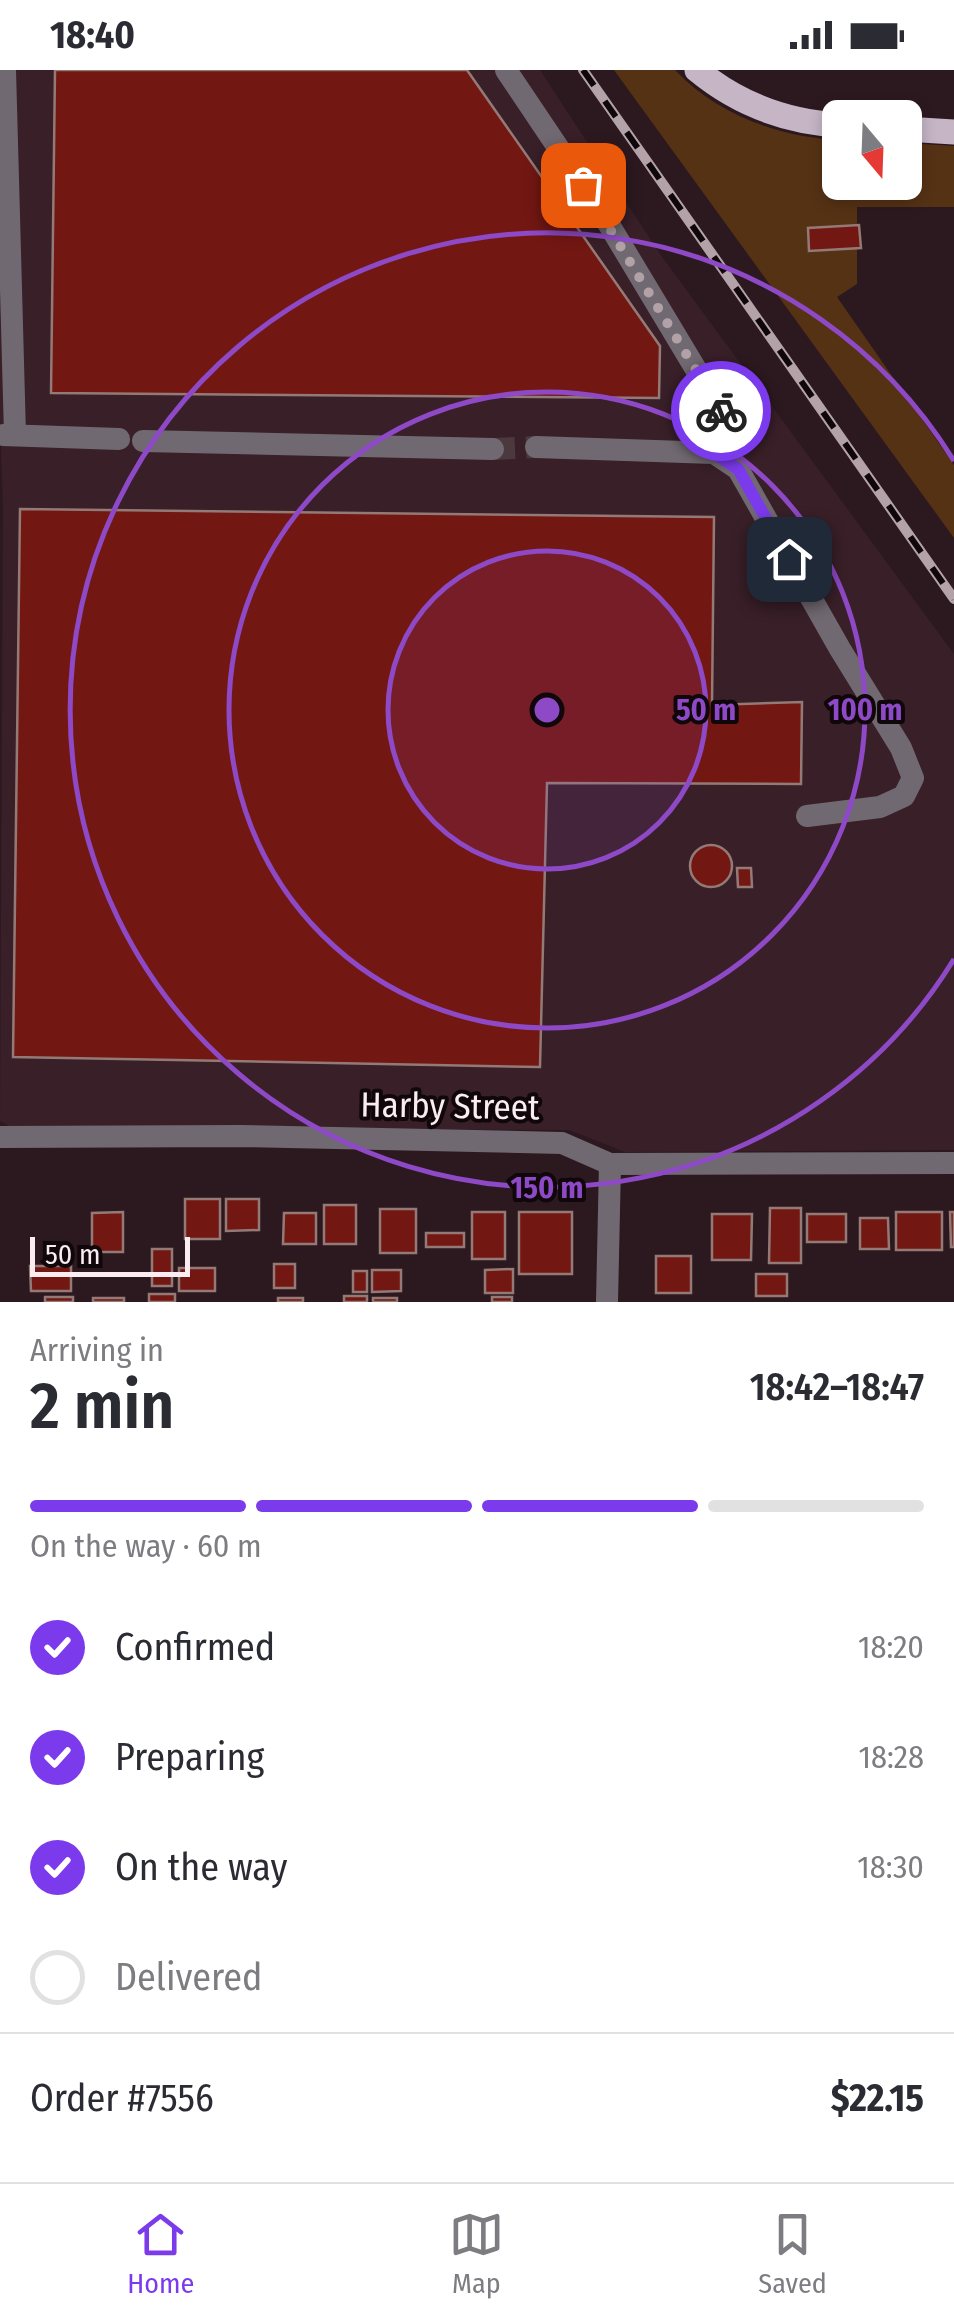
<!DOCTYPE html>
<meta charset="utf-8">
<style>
body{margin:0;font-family:"Fira Sans Condensed",sans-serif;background:#f7f7f7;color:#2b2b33;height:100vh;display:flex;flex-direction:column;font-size:38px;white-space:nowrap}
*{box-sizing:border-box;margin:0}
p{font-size:32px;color:#7c7c81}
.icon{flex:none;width:55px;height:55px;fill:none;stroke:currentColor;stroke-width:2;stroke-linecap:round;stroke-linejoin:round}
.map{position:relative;height:1232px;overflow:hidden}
.panel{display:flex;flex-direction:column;background:#fff;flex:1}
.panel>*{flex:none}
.needle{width:65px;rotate:161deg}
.controls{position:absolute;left:822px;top:30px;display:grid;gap:20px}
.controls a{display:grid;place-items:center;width:100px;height:100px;border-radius:15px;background:#fff;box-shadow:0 5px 15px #0003;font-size:50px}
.scale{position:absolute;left:30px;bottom:25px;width:160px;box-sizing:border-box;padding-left:10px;border:5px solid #faecf0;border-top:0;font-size:28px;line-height:35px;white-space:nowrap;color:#faecf0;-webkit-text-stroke:8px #0f0709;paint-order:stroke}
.pin{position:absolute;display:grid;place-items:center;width:85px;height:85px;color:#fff;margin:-42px;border-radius:20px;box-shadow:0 5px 15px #0006}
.courier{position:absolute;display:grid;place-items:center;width:100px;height:100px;margin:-50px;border:8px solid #7c3aed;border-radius:50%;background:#fff;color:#222;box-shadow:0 2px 12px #0007}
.summary em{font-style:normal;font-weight:600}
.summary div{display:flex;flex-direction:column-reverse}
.summary{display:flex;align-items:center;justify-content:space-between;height:170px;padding:0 30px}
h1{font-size:65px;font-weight:600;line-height:75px}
.bar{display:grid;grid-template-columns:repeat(4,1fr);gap:15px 10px;align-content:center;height:120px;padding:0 30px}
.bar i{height:12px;border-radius:8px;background:#e1e1e2}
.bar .selected{background:#7c3aed}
.bar p{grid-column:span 4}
.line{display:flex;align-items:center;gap:25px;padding:0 30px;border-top:2px solid #e1e1e2}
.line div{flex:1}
ol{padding:0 30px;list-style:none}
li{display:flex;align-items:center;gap:30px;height:110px}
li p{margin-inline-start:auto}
li .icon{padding:10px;border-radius:50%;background:#7c3aed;color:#fff;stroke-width:4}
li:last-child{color:#7c7c81}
li i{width:55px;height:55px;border:5px solid #e1e1e2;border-radius:50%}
.status{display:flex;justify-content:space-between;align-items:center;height:70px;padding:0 50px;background:#fff;direction:ltr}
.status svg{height:28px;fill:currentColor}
.tab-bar{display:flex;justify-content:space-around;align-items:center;height:140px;border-top:2px solid #e1e1e2;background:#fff;font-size:28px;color:#7c7c81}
.tab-bar a{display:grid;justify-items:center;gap:5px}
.tab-bar .selected{color:#7c3aed}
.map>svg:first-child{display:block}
.built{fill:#391f28}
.green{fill:#563214}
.building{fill:#731713;stroke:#947a76;stroke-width:2.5}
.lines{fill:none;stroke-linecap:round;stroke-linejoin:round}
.minor-tunnel{stroke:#4b393e;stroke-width:22;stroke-dasharray:22 11;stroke-linecap:butt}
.minor{stroke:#716971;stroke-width:22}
.major{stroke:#c5b5c5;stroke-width:25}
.rail-casing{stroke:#b3a3a8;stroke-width:10}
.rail{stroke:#0f0709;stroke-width:6;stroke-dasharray:19;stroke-linecap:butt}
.done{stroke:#b2a2a7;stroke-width:10;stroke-dasharray:0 18}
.route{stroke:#7c3aed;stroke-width:12}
.ring{fill:none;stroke:#8e49c6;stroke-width:5}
.labels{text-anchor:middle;stroke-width:8;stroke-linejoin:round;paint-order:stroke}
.street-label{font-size:35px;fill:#faecf0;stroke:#0f0709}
.centre{fill:#8e49c6;stroke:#0f0709;stroke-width:5}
.ring-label{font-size:30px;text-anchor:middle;font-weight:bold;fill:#8e49c6;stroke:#0f0709;stroke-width:8;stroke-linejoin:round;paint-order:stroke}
</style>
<div class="status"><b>18:40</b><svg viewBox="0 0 49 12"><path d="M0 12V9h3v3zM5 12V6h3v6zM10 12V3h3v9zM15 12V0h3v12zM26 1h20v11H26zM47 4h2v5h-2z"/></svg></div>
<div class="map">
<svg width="954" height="1232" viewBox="0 0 954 1232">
<rect width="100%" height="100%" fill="#2c191f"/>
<path class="built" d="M0,0H540L660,184L954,584V1080L625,1082L569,1060L13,1058L0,1051L3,437L0,351Z"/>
<path class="green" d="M614,0H675C718,45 778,67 840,70V112H905V73L954,76V137H857V214L837,227L954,395V468Z"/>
<g class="building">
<path d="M55,0H467L660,276L659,328L51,323Z"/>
<path d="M859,155L861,178L809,181L808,158Z"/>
<path d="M20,439L714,447L712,635L802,632L801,714L547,713L540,997L13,987Z"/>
<circle cx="711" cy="796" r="21"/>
<path d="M737,798H751L752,817H738Z"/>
<rect x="185" y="1129" width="35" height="40"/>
<path d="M226,1129H259V1160L226,1161Z"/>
<rect x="324" y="1135" width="32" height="39"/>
<path d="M770,1138H801V1193H769Z"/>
<rect x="380" y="1139" width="36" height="44"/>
<path d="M123,1142V1182H92V1143Z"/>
<rect x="472" y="1142" width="33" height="47"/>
<rect x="519" y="1142" width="53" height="62"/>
<rect x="896" y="1142" width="46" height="38"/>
<path d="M950,1142H954V1177H951Z"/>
<path d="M284,1143H316V1174H283Z"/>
<path d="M712,1144H752L751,1190H712Z"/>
<rect x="807" y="1144" width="39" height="28"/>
<path d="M860,1148H888L889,1179H860Z"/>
<rect x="426" y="1163" width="38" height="14"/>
<rect x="152" y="1179" width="20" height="37"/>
<rect x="656" y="1186" width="35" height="37"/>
<rect x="274" y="1194" width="21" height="24"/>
<path d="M30,1196H71V1221H31Z"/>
<rect x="179" y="1198" width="36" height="23"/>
<path d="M513,1199V1223H485V1200Z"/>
<path d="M372,1200H401V1221L372,1222Z"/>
<rect x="353" y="1201" width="14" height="21"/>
<rect x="756" y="1204" width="31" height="22"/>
<rect x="149" y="1224" width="26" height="8"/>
<rect x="344" y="1226" width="23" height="6"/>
<rect x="45" y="1227" width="28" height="5"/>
<rect x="492" y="1227" width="20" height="5"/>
<rect x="93" y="1228" width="31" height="4"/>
<rect x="278" y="1228" width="25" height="4"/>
<rect x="373" y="1228" width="24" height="4"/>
</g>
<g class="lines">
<path class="minor-tunnel" d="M493,379L536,377"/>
<g class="minor">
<path d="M5,0L15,365"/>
<path d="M506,0L602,143L724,346L714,383"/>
<path d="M3,365L119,369"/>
<path d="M143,371L493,379"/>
<path d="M536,377L714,383L738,399L840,579L901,678L913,708L904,726L880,737L807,746"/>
<path d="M0,1067L240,1066L562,1073L610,1094L954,1093"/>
<path d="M607,1232L610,1094"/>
</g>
<g class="major">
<path d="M697,0C738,34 787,52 840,55"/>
<path d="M905,59L954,62"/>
</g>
<g class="rail-casing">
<path id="rail" d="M583,0L954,529"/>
</g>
<use href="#rail" class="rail"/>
</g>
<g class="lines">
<path class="done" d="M583,115L721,341"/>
<path class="route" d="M721,341L724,346L714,383L738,399L789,489"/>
</g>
<circle cx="547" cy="640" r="159" fill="#8e49c6" fill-opacity=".12"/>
<g class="ring">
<circle cx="547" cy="640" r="159"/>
<circle cx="547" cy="640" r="318"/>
<path d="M954 889A477 477 0 1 1 954 391"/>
</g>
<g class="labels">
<g class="street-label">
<text transform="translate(450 1036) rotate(1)" y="12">Harby Street</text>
</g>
</g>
<circle cx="547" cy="640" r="15" class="centre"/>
<g class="ring-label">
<text x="706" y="650">50 m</text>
<text x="865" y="650">100 m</text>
<text x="547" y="1128">150 m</text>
</g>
</svg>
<div class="controls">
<a><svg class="needle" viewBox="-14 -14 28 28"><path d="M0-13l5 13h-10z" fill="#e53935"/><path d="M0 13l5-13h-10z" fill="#7c7c81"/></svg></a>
</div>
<div class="scale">50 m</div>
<div class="pin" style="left:583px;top:115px;background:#ea580c"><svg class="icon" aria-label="bag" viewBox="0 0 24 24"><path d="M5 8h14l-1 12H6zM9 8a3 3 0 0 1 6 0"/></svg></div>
<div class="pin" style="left:789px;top:489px;background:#1f2937"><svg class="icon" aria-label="home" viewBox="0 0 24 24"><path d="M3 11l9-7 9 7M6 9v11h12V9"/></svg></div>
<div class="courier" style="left:721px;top:341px"><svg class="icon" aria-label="bike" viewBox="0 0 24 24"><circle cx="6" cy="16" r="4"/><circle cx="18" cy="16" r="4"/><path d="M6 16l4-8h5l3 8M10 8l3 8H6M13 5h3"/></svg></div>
</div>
<section class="panel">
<div class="summary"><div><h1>2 min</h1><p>Arriving in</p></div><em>18:42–18:47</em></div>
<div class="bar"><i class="selected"></i><i class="selected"></i><i class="selected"></i><i></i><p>On the way · 60 m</p></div>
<ol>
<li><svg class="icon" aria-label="check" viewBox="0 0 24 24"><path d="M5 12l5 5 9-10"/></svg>Confirmed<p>18:20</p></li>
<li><svg class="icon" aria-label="check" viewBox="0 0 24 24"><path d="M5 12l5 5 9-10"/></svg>Preparing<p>18:28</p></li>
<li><svg class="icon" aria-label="check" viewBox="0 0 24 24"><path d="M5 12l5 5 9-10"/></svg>On the way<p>18:30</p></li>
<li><i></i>Delivered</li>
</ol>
<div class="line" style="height:130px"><div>Order #7556</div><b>$22.15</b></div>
</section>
<nav class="tab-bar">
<a class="selected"><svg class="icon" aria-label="home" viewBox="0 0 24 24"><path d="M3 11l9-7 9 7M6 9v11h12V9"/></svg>Home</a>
<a><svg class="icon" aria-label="map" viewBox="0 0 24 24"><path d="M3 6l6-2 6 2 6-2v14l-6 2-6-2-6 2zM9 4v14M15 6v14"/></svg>Map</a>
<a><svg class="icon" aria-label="saved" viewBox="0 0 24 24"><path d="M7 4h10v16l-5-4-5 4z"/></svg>Saved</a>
</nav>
